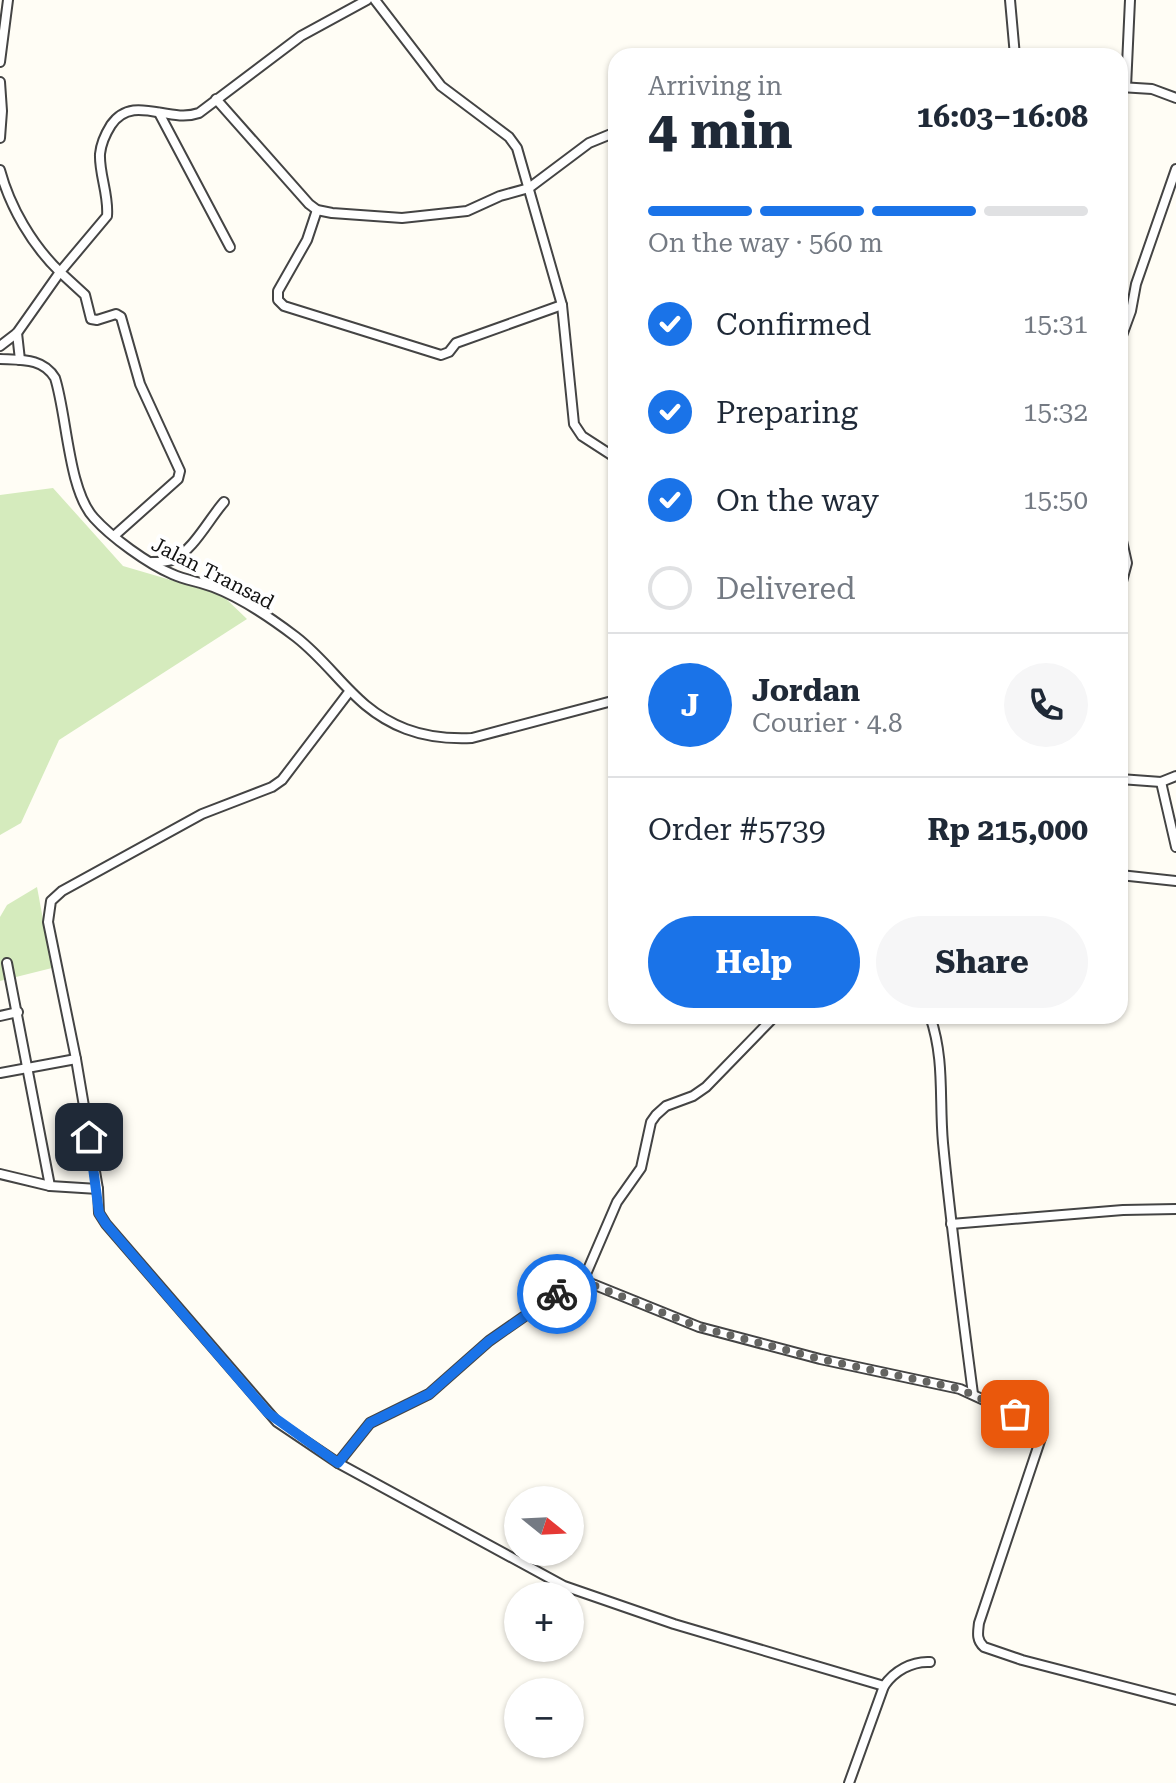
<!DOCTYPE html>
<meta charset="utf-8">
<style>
body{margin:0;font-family:"Roboto Serif",serif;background:#f6f6f7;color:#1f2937;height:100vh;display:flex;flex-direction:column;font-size:30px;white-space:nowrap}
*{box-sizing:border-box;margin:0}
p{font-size:26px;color:#747a83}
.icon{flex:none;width:44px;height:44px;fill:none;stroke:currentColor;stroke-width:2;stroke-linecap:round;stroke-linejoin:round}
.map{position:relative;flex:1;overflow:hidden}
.details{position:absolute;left:608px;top:48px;width:520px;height:976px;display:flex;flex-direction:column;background:#fff;border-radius:24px;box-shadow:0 2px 6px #0004}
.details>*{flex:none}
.needle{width:52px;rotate:108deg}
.controls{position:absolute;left:504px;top:1486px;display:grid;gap:16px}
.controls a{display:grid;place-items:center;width:80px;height:80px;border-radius:50%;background:#fff;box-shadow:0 2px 6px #0004;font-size:40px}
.pin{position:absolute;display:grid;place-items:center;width:68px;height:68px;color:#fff;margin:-34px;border-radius:16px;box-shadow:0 4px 12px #0006}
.courier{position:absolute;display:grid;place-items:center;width:80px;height:80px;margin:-40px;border:6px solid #1a73e8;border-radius:50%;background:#fff;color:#222;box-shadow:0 2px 10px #0007}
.head em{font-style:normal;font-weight:700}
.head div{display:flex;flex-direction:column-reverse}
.head{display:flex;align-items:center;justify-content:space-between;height:136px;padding:0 40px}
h1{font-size:52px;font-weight:700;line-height:60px}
.bar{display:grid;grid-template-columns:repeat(4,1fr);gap:12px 8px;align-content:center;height:96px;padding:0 40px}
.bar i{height:10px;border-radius:6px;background:#e0e1e3}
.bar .selected{background:#1a73e8}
.bar p{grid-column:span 4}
.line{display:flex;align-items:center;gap:20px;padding:0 40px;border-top:2px solid #e0e1e3}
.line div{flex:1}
.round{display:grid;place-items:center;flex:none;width:84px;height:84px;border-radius:42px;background:#f6f6f7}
ol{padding:0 40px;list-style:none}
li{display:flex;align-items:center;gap:24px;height:88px}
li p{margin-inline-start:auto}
li .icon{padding:8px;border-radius:50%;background:#1a73e8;color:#fff;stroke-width:4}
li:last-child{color:#747a83}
li i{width:44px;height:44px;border:4px solid #e0e1e3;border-radius:50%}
.action{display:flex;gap:16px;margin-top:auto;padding:16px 40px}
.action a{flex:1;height:92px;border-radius:48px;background:#1a73e8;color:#fff;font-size:32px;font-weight:700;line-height:92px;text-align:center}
.action a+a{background:#f6f6f7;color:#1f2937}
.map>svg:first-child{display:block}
.green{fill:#d5ebbd}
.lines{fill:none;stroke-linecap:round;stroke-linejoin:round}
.minor-casing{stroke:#444;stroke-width:12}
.minor{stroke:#fff;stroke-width:8}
.done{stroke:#646461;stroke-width:8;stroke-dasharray:0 14.4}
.route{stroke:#1a73e8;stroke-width:10}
.labels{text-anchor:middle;stroke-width:8;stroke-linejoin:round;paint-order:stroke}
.street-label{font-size:20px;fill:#111;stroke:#fff}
</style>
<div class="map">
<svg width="1176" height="1783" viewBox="0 0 1176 1783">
<rect width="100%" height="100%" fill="#fffdf5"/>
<g class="green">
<path d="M53,488L123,566L222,595L247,619L59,740L21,823L0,835V495Z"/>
<path d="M37,887L52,968L0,981V917L7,905Z"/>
</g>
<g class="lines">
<g class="minor-casing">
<g id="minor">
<path d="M375,0L441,86L509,137L517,148L562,305L574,424L582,436L616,458"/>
<path d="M1010,0L1015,56"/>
<path d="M0,62L8,0"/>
<path d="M0,82L2,111L0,138"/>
<path d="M1120,87L1152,89L1176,98"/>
<path d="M1126,87L1130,0"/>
<path d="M216,99L309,204L317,210L332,213L402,218L467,211L500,196L529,188L589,143L616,132"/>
<path d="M159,113L230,247"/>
<path d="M0,170C10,207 32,245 60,272L17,333L0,346"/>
<path d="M317,210L307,240L278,291V300L284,306L441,355L449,352L456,343L562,305"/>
<path d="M17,333L20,360"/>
<path d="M1120,341L1131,311L1136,284L1176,169"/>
<path d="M0,359C22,360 43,358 55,378C67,415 68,490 94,518C111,537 148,564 172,574C185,580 200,582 213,587C242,598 271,618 296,637C337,669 354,709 406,729C427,737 450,739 472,738L616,700"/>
<path d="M1120,532L1127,563L1120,589"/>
<path d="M114,536L178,479L180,471L140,384L121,317L116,314L97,320L91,319L85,295L60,272L107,216C109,195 99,174 100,154C101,143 106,133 111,125C133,93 168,124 199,113L301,36L367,0"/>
<path d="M152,562C158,562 166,562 172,560C193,551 209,519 224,502"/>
<path d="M349,692L282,780L272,787L202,814L62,891L51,901L48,922L76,1059L98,1189L99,1213L106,1224L277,1422L338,1463L564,1586L674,1624L884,1686"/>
<path d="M1120,779L1161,782L1176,776"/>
<path d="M1161,782L1176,847"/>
<path d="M1120,875L1176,881"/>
<path d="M7,963L50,1186"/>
<path d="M0,1016L18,1012"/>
<path d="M930,1016C945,1060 939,1098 943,1143C951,1227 962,1310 973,1394"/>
<path d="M0,1073L76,1059"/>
<path d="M0,1174L50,1186L98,1189"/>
<path d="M951,1224L1123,1210L1176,1209"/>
<path d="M583,1281L617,1202L641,1168L651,1122L656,1115L666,1106L693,1096L706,1087L775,1016"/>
<path d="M338,1463L370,1423L429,1394L489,1341L569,1285L578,1281L590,1283L699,1327L820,1359L960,1389L1036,1424L1041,1430V1438L979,1623C978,1632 976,1640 984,1647L1022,1660L1176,1700"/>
<path d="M849,1783L884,1686C894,1671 912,1661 930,1662"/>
</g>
</g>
<use href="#minor" class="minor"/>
</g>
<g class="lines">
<path class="done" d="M557,1294L574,1282L583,1281L699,1327L820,1359L960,1389L1015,1414"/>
<path class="route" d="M89,1137L99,1213L106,1224L268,1413L338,1463L370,1423L429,1394L489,1341L557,1294"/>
</g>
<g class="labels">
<g class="street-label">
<text transform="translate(213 573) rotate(27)" y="7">Jalan Transad</text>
</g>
</g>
</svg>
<div class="controls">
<a><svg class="needle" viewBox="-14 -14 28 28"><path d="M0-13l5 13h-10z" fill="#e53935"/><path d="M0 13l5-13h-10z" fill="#747a83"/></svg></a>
<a>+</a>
<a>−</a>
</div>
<div class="pin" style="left:1015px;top:1414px;background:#ea580c"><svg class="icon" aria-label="bag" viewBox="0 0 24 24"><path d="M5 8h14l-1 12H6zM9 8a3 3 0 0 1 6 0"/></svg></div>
<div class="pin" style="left:89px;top:1137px;background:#1f2937"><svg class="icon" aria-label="home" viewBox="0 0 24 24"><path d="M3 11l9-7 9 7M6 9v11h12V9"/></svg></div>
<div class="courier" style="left:557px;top:1294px"><svg class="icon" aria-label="bike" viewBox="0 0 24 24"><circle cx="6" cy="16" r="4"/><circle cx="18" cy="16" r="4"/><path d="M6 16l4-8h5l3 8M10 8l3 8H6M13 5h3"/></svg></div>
<section class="details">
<div class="head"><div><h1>4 min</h1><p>Arriving in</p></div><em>16:03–16:08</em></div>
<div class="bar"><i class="selected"></i><i class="selected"></i><i class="selected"></i><i></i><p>On the way · 560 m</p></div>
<ol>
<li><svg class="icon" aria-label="check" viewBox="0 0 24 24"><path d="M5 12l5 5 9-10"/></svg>Confirmed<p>15:31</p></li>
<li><svg class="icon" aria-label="check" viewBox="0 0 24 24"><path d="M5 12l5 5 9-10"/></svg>Preparing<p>15:32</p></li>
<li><svg class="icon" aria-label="check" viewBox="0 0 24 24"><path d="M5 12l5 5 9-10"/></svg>On the way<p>15:50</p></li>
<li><i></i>Delivered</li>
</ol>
<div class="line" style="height:144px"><b class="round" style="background:#1a73e8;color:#fff">J</b><div><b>Jordan</b><p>Courier · 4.8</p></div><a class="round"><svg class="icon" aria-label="phone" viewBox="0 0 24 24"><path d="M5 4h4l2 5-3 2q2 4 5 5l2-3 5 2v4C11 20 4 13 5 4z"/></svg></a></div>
<div class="line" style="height:104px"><div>Order #5739</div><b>Rp 215,000</b></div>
<div class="action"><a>Help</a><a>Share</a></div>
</section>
</div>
